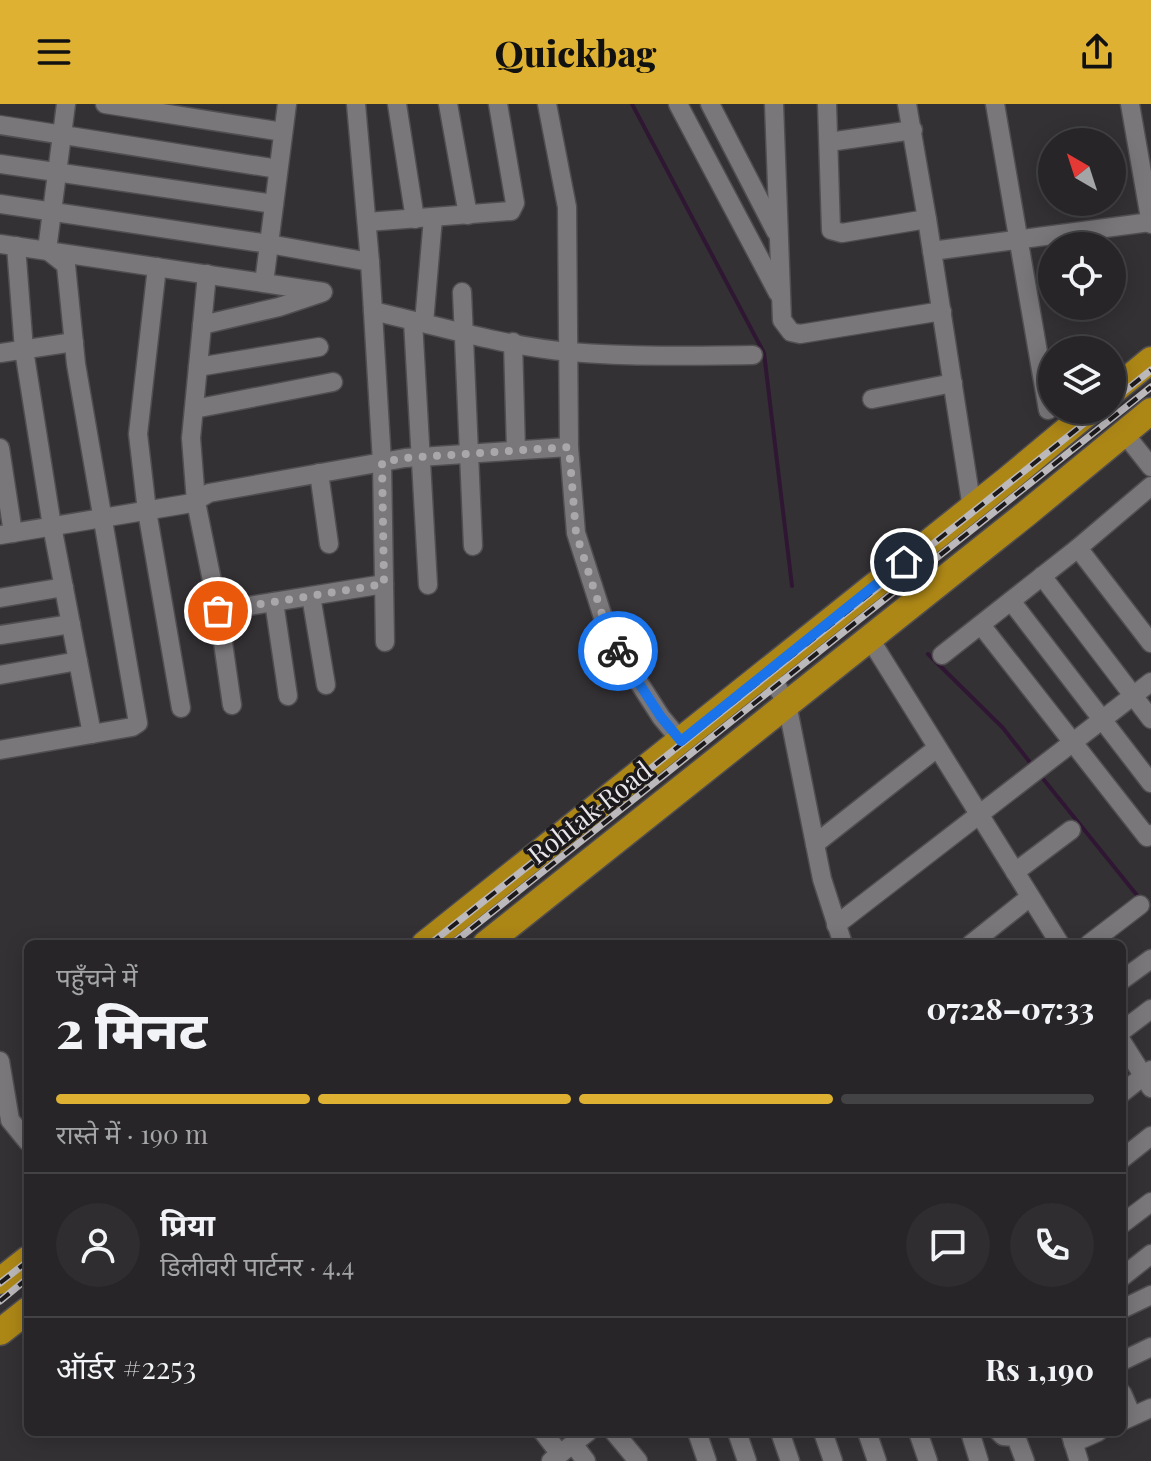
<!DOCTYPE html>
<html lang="hi">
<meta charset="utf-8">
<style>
body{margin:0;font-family:"Playfair Display","Noto Sans Devanagari",serif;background:#2f2d2f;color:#f1f3f6;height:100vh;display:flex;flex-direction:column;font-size:30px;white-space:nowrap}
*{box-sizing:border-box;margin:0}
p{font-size:26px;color:#a4a5a7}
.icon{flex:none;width:44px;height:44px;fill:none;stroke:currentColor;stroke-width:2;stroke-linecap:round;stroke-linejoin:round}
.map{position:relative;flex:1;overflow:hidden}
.drawer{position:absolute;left:24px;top:836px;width:1102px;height:496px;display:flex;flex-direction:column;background:#272527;border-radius:12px;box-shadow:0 4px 20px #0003,0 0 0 2px #434244}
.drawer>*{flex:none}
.needle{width:52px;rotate:321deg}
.fabs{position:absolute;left:1038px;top:24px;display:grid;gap:16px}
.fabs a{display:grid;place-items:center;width:88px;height:88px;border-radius:50%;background:#272527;box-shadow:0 4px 20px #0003,0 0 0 2px #434244;font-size:40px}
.pin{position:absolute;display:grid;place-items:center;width:68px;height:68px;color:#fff;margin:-34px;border:4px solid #fff;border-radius:50%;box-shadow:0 2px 8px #0007}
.courier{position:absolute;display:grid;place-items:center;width:80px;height:80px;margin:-40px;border:6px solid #1a73e8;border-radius:50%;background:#fff;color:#222;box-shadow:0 2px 10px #0007}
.headline em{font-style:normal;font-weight:800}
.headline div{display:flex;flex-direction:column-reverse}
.headline{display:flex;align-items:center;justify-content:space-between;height:136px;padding:0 32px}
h1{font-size:52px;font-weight:800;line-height:60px}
.bar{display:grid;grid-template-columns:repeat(4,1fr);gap:12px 8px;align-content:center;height:96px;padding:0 32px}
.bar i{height:10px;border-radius:6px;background:#434244}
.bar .current{background:#deb133}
.bar p{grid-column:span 4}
.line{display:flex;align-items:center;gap:20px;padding:0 32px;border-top:2px solid #434244}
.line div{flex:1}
.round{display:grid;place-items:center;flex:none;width:84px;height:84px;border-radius:42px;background:#2f2d2f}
header{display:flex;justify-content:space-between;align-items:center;height:104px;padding:0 32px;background:#deb133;color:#111;font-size:36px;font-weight:800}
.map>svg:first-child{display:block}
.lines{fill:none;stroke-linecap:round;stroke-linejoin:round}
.stream{stroke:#2f1733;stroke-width:4}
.minor-casing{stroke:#514e51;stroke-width:21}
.highway-casing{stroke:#514e51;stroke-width:29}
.minor{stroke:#7a777b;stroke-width:18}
.highway{stroke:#ad8716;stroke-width:26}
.rail-casing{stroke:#bcb9bc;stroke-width:7}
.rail{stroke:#1b191b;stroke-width:4;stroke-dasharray:12;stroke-linecap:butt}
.done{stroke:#aaa7aa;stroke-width:8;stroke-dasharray:0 14.4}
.route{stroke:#1a73e8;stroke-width:10}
.labels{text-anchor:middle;stroke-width:7;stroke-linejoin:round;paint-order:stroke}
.street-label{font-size:26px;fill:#e9e6e9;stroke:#1b191b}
</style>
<header><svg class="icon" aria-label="menu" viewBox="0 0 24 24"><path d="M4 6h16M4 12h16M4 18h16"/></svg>Quickbag<svg class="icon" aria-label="share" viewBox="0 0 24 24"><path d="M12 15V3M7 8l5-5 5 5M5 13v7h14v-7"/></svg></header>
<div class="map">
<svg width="1151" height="1357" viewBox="0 0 1151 1357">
<rect width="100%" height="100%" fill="#343134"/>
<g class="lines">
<g class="stream">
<path d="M632,0L764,249L792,482"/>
<path d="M928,550L1003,624L1032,661"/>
<path d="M1040,671L1140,795"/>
</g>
<g class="minor-casing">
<g id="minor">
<path d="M105,0L283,28"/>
<path d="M287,0L264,179L323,188"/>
<path d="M356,0L370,158L382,358L385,538"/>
<path d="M397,0L415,115"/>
<path d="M448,0L468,111"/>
<path d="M547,0L567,103L569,343L576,429L609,532L661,613L681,637"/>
<path d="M678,0L778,189"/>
<path d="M710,0L776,128"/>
<path d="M774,0L782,216L791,228L800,230L942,207"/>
<path d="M827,0L831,126L842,129L927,115"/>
<path d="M907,0L927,115L972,404"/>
<path d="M995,0L1048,306"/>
<path d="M1130,0L1151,120"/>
<path d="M0,21L278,65"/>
<path d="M829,38L913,26"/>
<path d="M0,60L274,100"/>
<path d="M0,100L269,140L370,158"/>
<path d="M367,118L511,107L515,99L498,0"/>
<path d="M0,140L264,179"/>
<path d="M16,142L24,246L52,422L92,630"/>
<path d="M932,147L1151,118"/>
<path d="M157,163L138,330L147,407L181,604"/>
<path d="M207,170L191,334L196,398L219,511L232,601"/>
<path d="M462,188L473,442"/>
<path d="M373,207C438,222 504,242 570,248C631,253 692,252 753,251"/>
<path d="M413,217L428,481"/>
<path d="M424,219L433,114"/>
<path d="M202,221L279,203L321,189"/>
<path d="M513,238L516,346"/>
<path d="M0,249L74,238"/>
<path d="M198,263L319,243"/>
<path d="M872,295L953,279"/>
<path d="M194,305L333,278"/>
<path d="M1124,329L1151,363"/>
<path d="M0,344L13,429"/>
<path d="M319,369L329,440"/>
<path d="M1151,382L1078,444L1151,539"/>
<path d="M0,431L192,399L209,389L405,354L569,343"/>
<path d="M1042,472L1151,615"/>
<path d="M311,492L326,581"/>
<path d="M0,494L64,483"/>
<path d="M1011,497L1151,679"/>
<path d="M274,498L288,592"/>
<path d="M218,507L384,480"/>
<path d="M981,521L1147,733L1151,730"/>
<path d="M0,531L71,520"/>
<path d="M870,535L1060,840"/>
<path d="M942,551L1078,444"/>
<path d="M768,567L787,600L822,775L843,840"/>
<path d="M0,571L78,557"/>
<path d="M0,646L132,623L138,619L76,260L66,161L47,146L66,0"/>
<path d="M815,740L937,644"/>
<path d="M1015,768L1071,726"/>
<path d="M836,821L1151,578"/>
<path d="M971,840L1030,793"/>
<path d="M1089,840L1140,801"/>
<path d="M1122,876L1151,855"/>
<path d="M1122,927L1151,905"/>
<path d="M1122,938L1151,984"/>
<path d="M0,957L10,1016L28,1038"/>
<path d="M1122,989L1151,966"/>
<path d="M1122,1055L1151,1032"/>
<path d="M1122,1120L1151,1098"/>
<path d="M1122,1173L1151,1150"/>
<path d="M1122,1205L1151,1191"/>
<path d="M1122,1257L1151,1243"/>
<path d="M1122,1289L1132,1312"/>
<path d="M1122,1317L1151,1304"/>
<path d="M543,1328L560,1350"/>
<path d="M614,1328L638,1357"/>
<path d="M697,1328L707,1357"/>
<path d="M737,1328L747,1357"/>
<path d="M780,1328L790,1357"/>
<path d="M823,1328L833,1357"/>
<path d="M867,1328L877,1357"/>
<path d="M918,1328L928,1357"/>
<path d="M970,1328L979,1357"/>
<path d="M999,1328L1003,1332L1016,1333L1025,1357"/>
<path d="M1070,1328L1079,1357"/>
<path d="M1073,1339L1098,1328"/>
<path d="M573,1340L586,1357"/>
<path d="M551,1357L588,1328"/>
</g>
</g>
<g class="highway-casing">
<g id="highway">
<path d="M1112,288L1151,256"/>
<path d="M425,840L1007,376L1091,306"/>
<path d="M486,840L1027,409L1151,307"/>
<path d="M0,1177L28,1155"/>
<path d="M0,1228L28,1206"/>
</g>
</g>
<use href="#minor" class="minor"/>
<use href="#highway" class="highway"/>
<g class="rail-casing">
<g id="rail">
<path d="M1112,297L1151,266"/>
<path d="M430,840L1101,306"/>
<path d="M452,840L1151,283"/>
<path d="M0,1179L28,1157"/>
<path d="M0,1197L28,1174"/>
</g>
</g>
<use href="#rail" class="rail"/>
</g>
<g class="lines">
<path class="done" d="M218,507L384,480L382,358L405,354L569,343L576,429L609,532L618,547"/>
<path class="route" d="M618,547L661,613L681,637L904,458"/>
</g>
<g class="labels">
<g class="street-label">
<text transform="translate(590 709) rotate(-38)" y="9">Rohtak Road</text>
</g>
</g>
</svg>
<div class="fabs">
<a><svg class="needle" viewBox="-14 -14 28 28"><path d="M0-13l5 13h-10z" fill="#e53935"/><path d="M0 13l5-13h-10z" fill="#a4a5a7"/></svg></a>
<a><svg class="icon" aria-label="locate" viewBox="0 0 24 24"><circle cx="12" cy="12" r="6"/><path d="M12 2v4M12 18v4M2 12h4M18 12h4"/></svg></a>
<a><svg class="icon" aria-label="layers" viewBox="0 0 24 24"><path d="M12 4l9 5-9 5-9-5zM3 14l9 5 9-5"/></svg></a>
</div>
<div class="pin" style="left:218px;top:507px;background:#ea580c"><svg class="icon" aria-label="bag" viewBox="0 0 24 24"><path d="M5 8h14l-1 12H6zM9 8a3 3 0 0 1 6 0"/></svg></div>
<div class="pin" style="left:904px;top:458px;background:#1f2937"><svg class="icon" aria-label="home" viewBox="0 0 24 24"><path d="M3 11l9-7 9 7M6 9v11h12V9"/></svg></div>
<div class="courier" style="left:618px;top:547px"><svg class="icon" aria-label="bike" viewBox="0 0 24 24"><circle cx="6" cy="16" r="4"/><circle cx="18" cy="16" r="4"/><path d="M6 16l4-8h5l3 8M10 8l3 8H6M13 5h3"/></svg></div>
<section class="drawer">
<div class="headline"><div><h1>2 मिनट</h1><p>पहुँचने में</p></div><em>07:28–07:33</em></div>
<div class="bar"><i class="current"></i><i class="current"></i><i class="current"></i><i></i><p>रास्ते में · 190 m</p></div>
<div class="line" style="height:144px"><a class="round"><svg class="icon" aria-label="person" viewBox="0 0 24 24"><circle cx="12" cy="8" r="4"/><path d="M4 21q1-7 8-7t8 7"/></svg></a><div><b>प्रिया</b><p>डिलीवरी पार्टनर · 4.4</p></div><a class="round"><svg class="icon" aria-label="chat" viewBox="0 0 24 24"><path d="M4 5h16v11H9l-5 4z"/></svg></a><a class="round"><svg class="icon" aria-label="phone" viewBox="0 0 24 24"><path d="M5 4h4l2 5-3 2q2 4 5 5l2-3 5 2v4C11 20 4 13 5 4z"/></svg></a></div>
<div class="line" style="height:104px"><div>ऑर्डर #2253</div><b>Rs 1,190</b></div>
</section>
</div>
